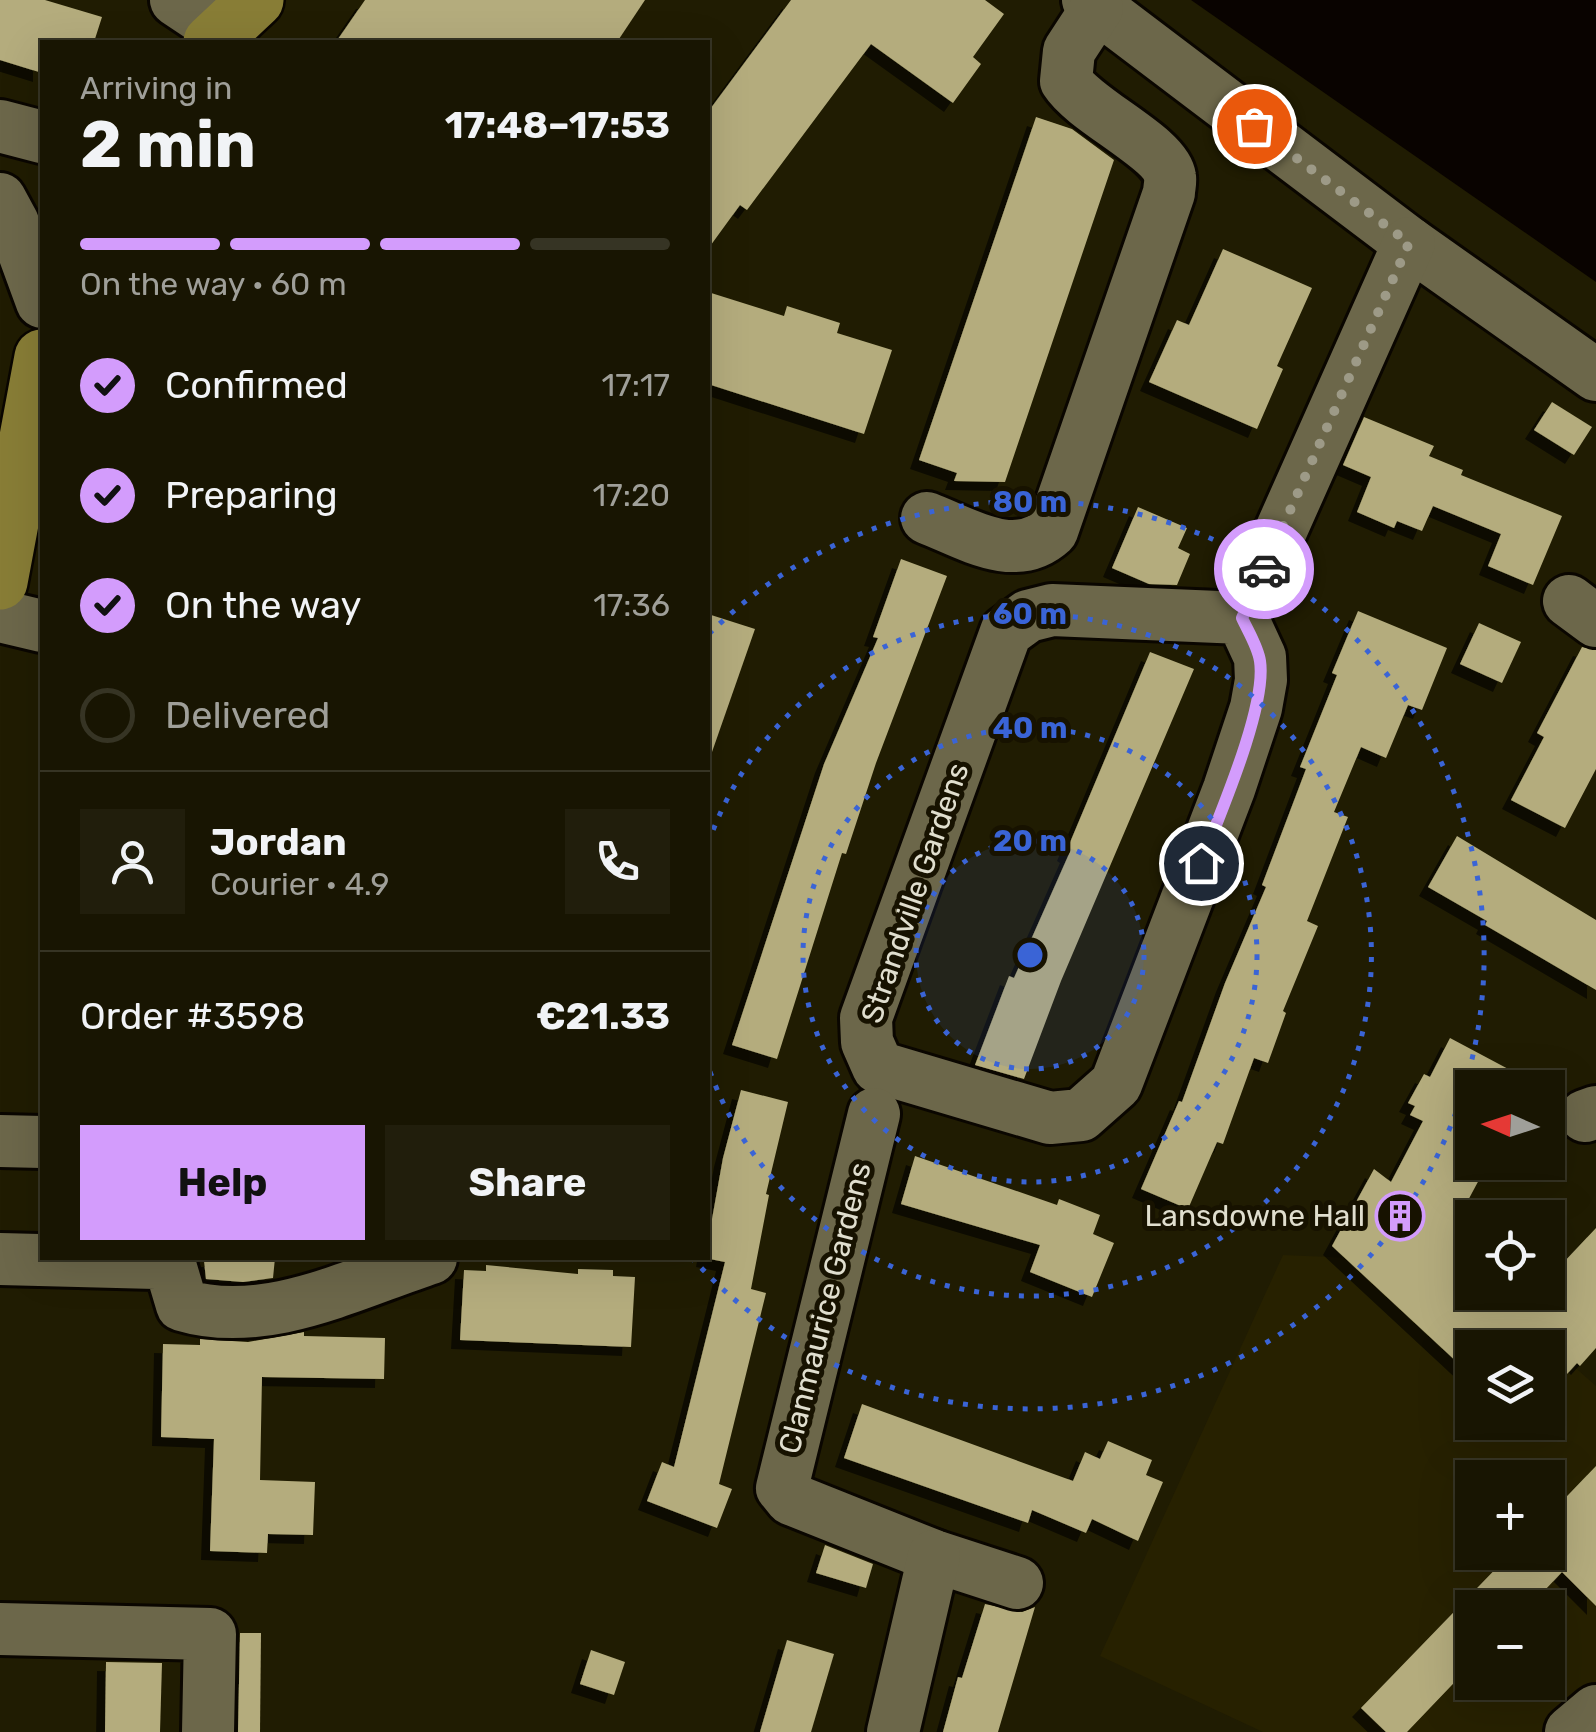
<!DOCTYPE html>
<meta charset="utf-8">
<style>
body{margin:0;font-family:Rubik,sans-serif;background:#211e0c;color:#f1f3f6;height:100vh;display:flex;flex-direction:column;font-size:38px;white-space:nowrap}
*{box-sizing:border-box;margin:0}
p{font-size:32px;color:#9f9f99}
.icon{flex:none;width:55px;height:55px;fill:none;stroke:currentColor;stroke-width:2;stroke-linecap:round;stroke-linejoin:round}
.map{position:relative;flex:1;overflow:hidden}
.drawer{position:absolute;left:40px;top:40px;width:670px;height:1220px;display:flex;flex-direction:column;background:#181502;border-radius:0px;box-shadow:0 10px 40px #0002,0 0 0 2px #363424}
.drawer>*{flex:none}
.needle{width:65px;rotate:273deg}
.buttons{position:absolute;left:1455px;top:1070px;display:grid;gap:20px}
.buttons a{display:grid;place-items:center;width:110px;height:110px;border-radius:0px;background:#181502;box-shadow:0 10px 40px #0002,0 0 0 2px #363424;font-size:50px}
.pin{position:absolute;display:grid;place-items:center;width:85px;height:85px;color:#fff;margin:-42px;border:5px solid #fff;border-radius:50%;box-shadow:0 2px 10px #0007}
.courier{position:absolute;display:grid;place-items:center;width:100px;height:100px;margin:-50px;border:8px solid #d39cfc;border-radius:50%;background:#fff;color:#222;box-shadow:0 2px 12px #0007}
.head em{font-style:normal;font-weight:700}
.head div{display:flex;flex-direction:column-reverse}
.head{display:flex;align-items:center;justify-content:space-between;height:170px;padding:0 40px}
h1{font-size:65px;font-weight:700;line-height:75px}
.bar{display:grid;grid-template-columns:repeat(4,1fr);gap:15px 10px;align-content:center;height:120px;padding:0 40px}
.bar i{height:12px;border-radius:8px;background:#363424}
.bar .selected{background:#d39cfc}
.bar p{grid-column:span 4}
.line{display:flex;align-items:center;gap:25px;padding:0 40px;border-top:2px solid #363424}
.line div{flex:1}
.round{display:grid;place-items:center;flex:none;width:105px;height:105px;border-radius:0px;background:#211e0c}
ol{padding:0 40px;list-style:none}
li{display:flex;align-items:center;gap:30px;height:110px}
li p{margin-inline-start:auto}
li .icon{padding:10px;border-radius:50%;background:#d39cfc;color:#111;stroke-width:4}
li:last-child{color:#9f9f99}
li i{width:55px;height:55px;border:5px solid #363424;border-radius:50%}
.cta{display:flex;gap:20px;margin-top:auto;padding:20px 40px}
.cta a{flex:1;height:115px;border-radius:0px;background:#d39cfc;color:#111;font-size:40px;font-weight:700;line-height:115px;text-align:center}
.cta a+a{background:#211e0c;color:#f1f3f6}
.map>svg:first-child{display:block}
.built{fill:#272100;fill-rule:evenodd}
.water{fill:#090300}
.building{fill:#b4ac7d;filter:url(#shadow)}
.lines{fill:none;stroke-linecap:round;stroke-linejoin:round}
.minor-casing{stroke:#0a0600;stroke-width:58}
.major-casing{stroke:#0a0600;stroke-width:60}
.minor{stroke:#6c674a;stroke-width:52}
.major{stroke:#887d36;stroke-width:55}
.done{stroke:#9d9a87;stroke-width:10;stroke-dasharray:0 18}
.route{stroke:#d39cfc;stroke-width:12}
.ring{fill:none;stroke:#3a64d6;stroke-width:5;stroke-dasharray:5 10}
.labels{text-anchor:middle;stroke-width:10;stroke-linejoin:round;paint-order:stroke}
.street-label{font-size:30px;fill:#e0dece;stroke:#171200}
.poi-label{font-size:30px;fill:#e0dece;stroke:#171200;text-anchor:end}
.centre{fill:#3a64d6;stroke:#171200;stroke-width:5}
.ring-label{font-size:30px;text-anchor:middle;font-weight:bold;fill:#3a64d6;stroke:#171200;stroke-width:10;stroke-linejoin:round;paint-order:stroke}
</style>
<div class="map">
<svg width="1596" height="1732" viewBox="0 0 1596 1732">
<defs>
<filter id="shadow"><feDropShadow dx="-9" dy="9" stdDeviation="0" flood-color="#0009"/></filter>
</defs>
<rect width="100%" height="100%" fill="#201c02"/>
<path class="built" d="M1283,1255L1353,1258L1555,1350L1596,1386V1732H1263L1100,1656ZM1472,1348H1548V1422H1472ZM1472,1478H1548V1552H1472ZM1472,1608H1548V1682H1472Z"/>
<path class="water" d="M1191,0H1596V282Z"/>
<g class="building">
<path d="M0,0H45L102,17L94,42H42V73L0,60Z"/>
<path d="M365,0H645L617,42H336Z"/>
<path d="M791,0H985L1004,14L973,57L981,64L953,103L871,44L747,210L740,205L708,249V112Z"/>
<path d="M1036,117L1072,129L1114,160L1005,482L954,481L957,473L919,460Z"/>
<path d="M1223,249L1312,288L1277,366L1283,369L1257,429L1149,382L1177,320L1189,325Z"/>
<path d="M708,292L784,316L787,306L840,323L837,333L892,350L864,434L708,384Z"/>
<path d="M1552,402L1592,427L1574,455L1534,430Z"/>
<path d="M1364,417L1434,446L1429,456L1463,470L1461,475L1562,516L1533,585L1488,566L1501,534L1433,506L1422,531L1397,521L1394,528L1357,512L1371,477L1343,465Z"/>
<path d="M1138,507L1187,528L1178,548L1190,554L1177,585L1149,584L1112,568Z"/>
<path d="M901,559L947,576L876,763L846,854L842,853L777,1059L732,1045L824,764L878,638L873,637Z"/>
<path d="M1358,611L1447,648L1422,710L1408,705L1386,758L1361,747L1334,812L1348,817L1307,921L1318,926L1283,1011L1286,1013L1268,1063L1254,1058L1223,1144L1217,1142L1188,1209L1141,1189L1179,1101L1182,1102L1225,983L1266,887L1262,885L1306,769L1300,767L1337,675L1332,673Z"/>
<path d="M708,614L755,629L712,752L708,751Z"/>
<path d="M1479,623L1521,642L1502,683L1460,664Z"/>
<path d="M1582,647L1596,650V769L1565,828L1511,800L1544,737L1537,733Z"/>
<path d="M1150,652L1194,669L1061,981L1024,1079L975,1065L1009,976L1014,978L1069,854L1066,852Z"/>
<path d="M1457,836L1596,920V990L1485,925L1487,921L1428,887Z"/>
<path d="M1450,1038L1544,1088H1472V1174L1480,1178L1458,1219L1472,1238V1292H1548V1279L1596,1228V1348L1580,1366L1577,1363L1548,1395V1348H1472V1376L1332,1246L1374,1169L1391,1182L1423,1121L1410,1115L1415,1106L1408,1103L1424,1074L1430,1077Z"/>
<path d="M741,1090L788,1102L766,1194L769,1195L751,1289L766,1293L719,1484L732,1489L717,1528L647,1501L662,1462L674,1467L725,1262L705,1258L723,1158Z"/>
<path d="M915,1156L1057,1205L1059,1199L1100,1215L1093,1234L1114,1243L1092,1297L1030,1272L1040,1245L901,1204Z"/>
<path d="M210,1258H275L273,1278L243,1282L206,1279L204,1261H209Z"/>
<path d="M486,1265L578,1274V1269L613,1270V1276L635,1277L631,1347L460,1340L464,1270L486,1271Z"/>
<path d="M304,1332V1336L385,1338L384,1379L262,1377L260,1480L315,1482L313,1535L268,1534L267,1553L210,1551L214,1439L161,1437L163,1344L200,1345V1339L248,1342Z"/>
<path d="M862,1404L1073,1481L1085,1452L1100,1459L1108,1441L1152,1460L1146,1475L1163,1482L1138,1541L1092,1519L1086,1533L1032,1510L1028,1523L844,1458Z"/>
<path d="M1596,1466V1606L1562,1572L1528,1608H1472V1664L1407,1732H1386L1361,1708L1512,1552H1548V1516Z"/>
<path d="M825,1545L873,1564L866,1588L816,1573Z"/>
<path d="M985,1604L1022,1612L1035,1607L998,1732H943L958,1677L962,1678Z"/>
<path d="M240,1633H261L260,1732H238Z"/>
<path d="M787,1640L834,1654L811,1732H760Z"/>
<path d="M591,1650L625,1662L614,1695L580,1684Z"/>
<path d="M106,1662L162,1663L160,1732H105Z"/>
</g>
<g class="lines">
<g class="minor-casing">
<g id="minor">
<path d="M176,0L221,30"/>
<path d="M1088,0L1409,243L1596,375"/>
<path d="M0,126L42,137"/>
<path d="M0,199L13,223L42,302"/>
<path d="M927,518C966,533 1015,565 1052,531L1169,193C1169,188 1171,182 1170,177C1166,147 1086,112 1066,81L1069,51L1097,8"/>
<path d="M1569,601L1596,621"/>
<path d="M0,616L42,626"/>
<path d="M1242,618L1052,610L1028,616L1006,632L866,1018L867,1042L878,1067L1050,1118L1081,1115L1116,1084L1229,789L1256,708L1261,680L1260,657L1242,618L1409,243"/>
<path d="M874,1114L782,1488L791,1499L934,1556L1017,1583"/>
<path d="M1585,1116L1596,1112"/>
<path d="M0,1141L42,1142"/>
<path d="M0,1259L156,1263L171,1268L182,1305C265,1330 352,1284 431,1258"/>
<path d="M0,1629L210,1634L208,1732"/>
<path d="M893,1732L934,1556"/>
<path d="M1571,1732L1596,1711"/>
</g>
</g>
<g class="major-casing">
<g id="major">
<path d="M211,42L256,0"/>
<path d="M0,582L42,357"/>
</g>
</g>
<use href="#minor" class="minor"/>
<use href="#major" class="major"/>
</g>
<g class="lines">
<path class="done" d="M1254,126L1409,243L1264,569"/>
<path class="route" d="M1201,863C1219,816 1267,707 1260,661C1258,647 1248,631 1242,618L1264,569"/>
</g>
<circle cx="1030" cy="955" r="114" fill="#3a64d6" fill-opacity=".12"/>
<g class="ring">
<circle cx="1030" cy="955" r="114"/>
<circle cx="1030" cy="955" r="227"/>
<path d="M708 844A341 341 0 1 1 708 1066"/>
<path d="M709 634A454 454 0 1 1 693 1259"/>
</g>
<defs>
<g id="building-ring" transform="scale(2.5)"><circle r="9.5" fill="#171200" stroke="#d39cfc" stroke-width="1.5"/><path d="M-4-6H4V6H1V3H-1V6H-4ZM-2.5-4.3h1.7v1.8h-1.7ZM.8-4.3h1.7v1.8H.8ZM-2.5-1h1.7V.8h-1.7ZM.8-1h1.7V.8H.8Z" fill="#d39cfc"/></g>
</defs>
<g fill-rule="evenodd">
<use href="#building-ring" x="1400" y="1216"/>
</g>
<g class="labels">
<g class="street-label">
<text transform="translate(915 893) rotate(-71)" y="10">Strandville Gardens</text>
<text transform="translate(825 1308) rotate(-76)" y="10">Clanmaurice Gardens</text>
</g>
<g class="poi-label">
<text x="1365" y="1226">Lansdowne Hall</text>
</g>
</g>
<circle cx="1030" cy="955" r="15" class="centre"/>
<g class="ring-label">
<text x="1030" y="512">80 m</text>
<text x="1030" y="624">60 m</text>
<text x="1030" y="738">40 m</text>
<text x="1030" y="851">20 m</text>
</g>
</svg>
<div class="buttons">
<a><svg class="needle" viewBox="-14 -14 28 28"><path d="M0-13l5 13h-10z" fill="#e53935"/><path d="M0 13l5-13h-10z" fill="#9f9f99"/></svg></a>
<a><svg class="icon" aria-label="locate" viewBox="0 0 24 24"><circle cx="12" cy="12" r="6"/><path d="M12 2v4M12 18v4M2 12h4M18 12h4"/></svg></a>
<a><svg class="icon" aria-label="layers" viewBox="0 0 24 24"><path d="M12 4l9 5-9 5-9-5zM3 14l9 5 9-5"/></svg></a>
<a>+</a>
<a>−</a>
</div>
<div class="pin" style="left:1254px;top:126px;background:#ea580c"><svg class="icon" aria-label="bag" viewBox="0 0 24 24"><path d="M5 8h14l-1 12H6zM9 8a3 3 0 0 1 6 0"/></svg></div>
<div class="pin" style="left:1201px;top:863px;background:#1f2937"><svg class="icon" aria-label="home" viewBox="0 0 24 24"><path d="M3 11l9-7 9 7M6 9v11h12V9"/></svg></div>
<div class="courier" style="left:1264px;top:569px"><svg class="icon" aria-label="car" viewBox="0 0 24 24"><path d="M5 17H2v-5l4-1 3-4h7l3 4 3 1v5h-3M9 17h6M6 11h13"/><circle cx="7" cy="17" r="2"/><circle cx="17" cy="17" r="2"/></svg></div>
<section class="drawer">
<div class="head"><div><h1>2 min</h1><p>Arriving in</p></div><em>17:48–17:53</em></div>
<div class="bar"><i class="selected"></i><i class="selected"></i><i class="selected"></i><i></i><p>On the way · 60 m</p></div>
<ol>
<li><svg class="icon" aria-label="check" viewBox="0 0 24 24"><path d="M5 12l5 5 9-10"/></svg>Confirmed<p>17:17</p></li>
<li><svg class="icon" aria-label="check" viewBox="0 0 24 24"><path d="M5 12l5 5 9-10"/></svg>Preparing<p>17:20</p></li>
<li><svg class="icon" aria-label="check" viewBox="0 0 24 24"><path d="M5 12l5 5 9-10"/></svg>On the way<p>17:36</p></li>
<li><i></i>Delivered</li>
</ol>
<div class="line" style="height:180px"><a class="round"><svg class="icon" aria-label="person" viewBox="0 0 24 24"><circle cx="12" cy="8" r="4"/><path d="M4 21q1-7 8-7t8 7"/></svg></a><div><b>Jordan</b><p>Courier · 4.9</p></div><a class="round"><svg class="icon" aria-label="phone" viewBox="0 0 24 24"><path d="M5 4h4l2 5-3 2q2 4 5 5l2-3 5 2v4C11 20 4 13 5 4z"/></svg></a></div>
<div class="line" style="height:130px"><div>Order #3598</div><b>€21.33</b></div>
<div class="cta"><a>Help</a><a>Share</a></div>
</section>
</div>
